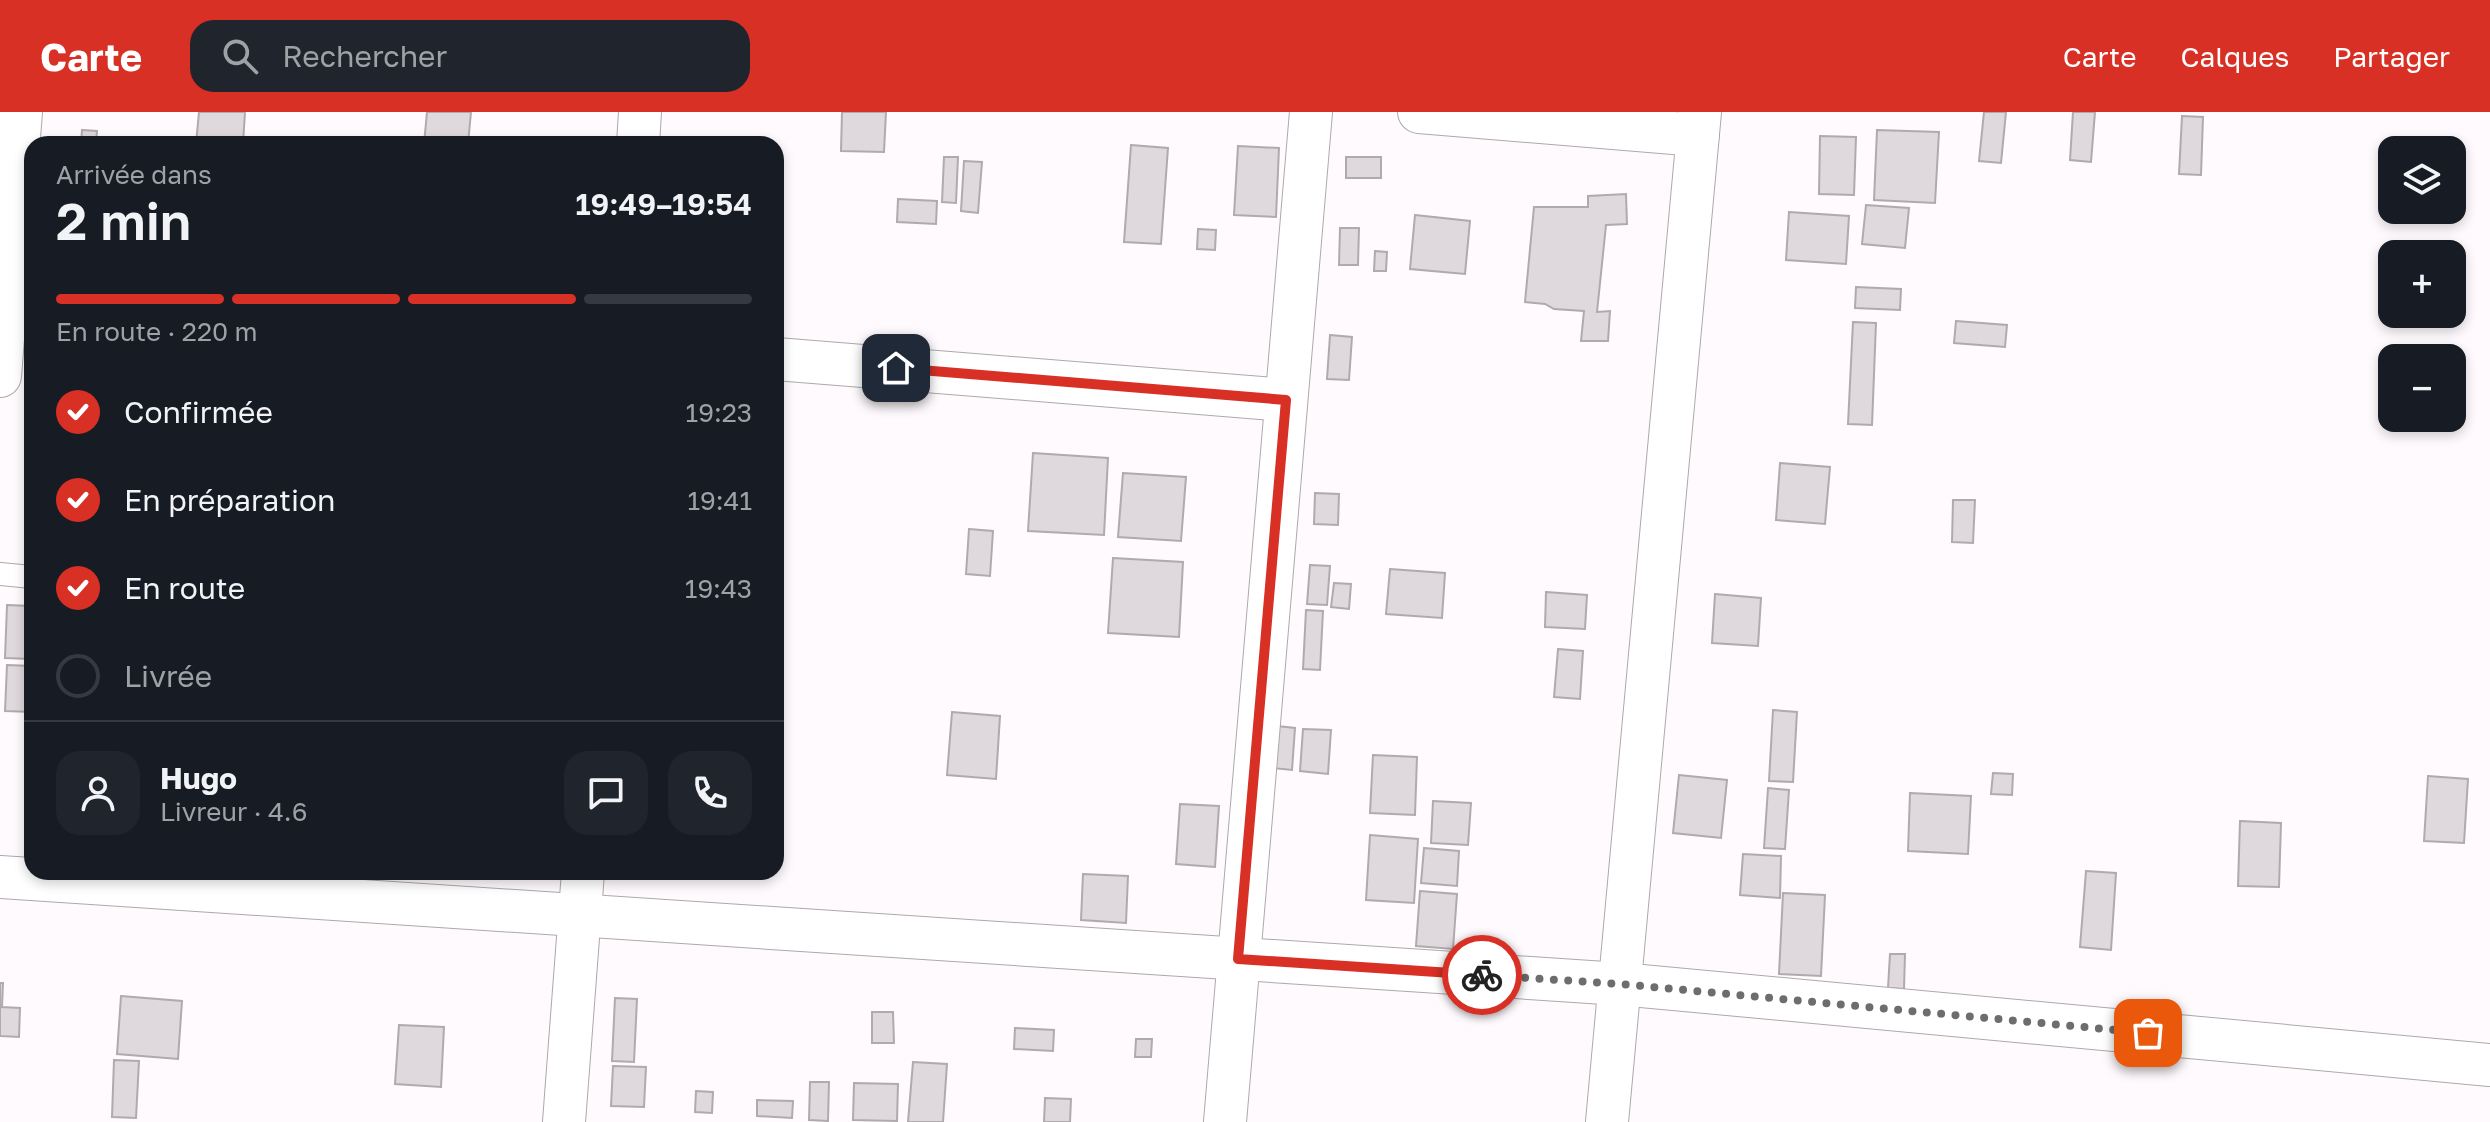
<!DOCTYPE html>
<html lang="fr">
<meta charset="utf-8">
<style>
body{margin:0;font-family:"Golos Text",sans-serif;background:#20242c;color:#f1f3f6;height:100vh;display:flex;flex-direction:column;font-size:30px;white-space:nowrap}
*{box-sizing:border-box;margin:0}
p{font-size:26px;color:#9ea1a6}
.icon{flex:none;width:44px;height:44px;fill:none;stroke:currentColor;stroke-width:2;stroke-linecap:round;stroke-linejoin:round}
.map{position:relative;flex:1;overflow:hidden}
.details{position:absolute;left:24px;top:24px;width:760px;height:744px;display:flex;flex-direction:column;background:#171b24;border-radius:24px;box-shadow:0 4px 12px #0003}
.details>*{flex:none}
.controls{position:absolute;left:2378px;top:24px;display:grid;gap:16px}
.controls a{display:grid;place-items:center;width:88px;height:88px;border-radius:16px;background:#171b24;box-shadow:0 4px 12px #0003;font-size:40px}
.pin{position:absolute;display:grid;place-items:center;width:68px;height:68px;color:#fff;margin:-34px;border-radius:16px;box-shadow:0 4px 12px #0006}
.courier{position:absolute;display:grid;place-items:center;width:80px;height:80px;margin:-40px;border:6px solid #d93025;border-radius:50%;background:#fff;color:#222;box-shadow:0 2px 10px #0007}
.headline em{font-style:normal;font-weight:600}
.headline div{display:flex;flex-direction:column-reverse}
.headline{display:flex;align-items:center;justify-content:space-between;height:136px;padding:0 32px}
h1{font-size:52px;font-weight:600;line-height:60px}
.bar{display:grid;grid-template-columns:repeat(4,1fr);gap:12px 8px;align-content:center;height:96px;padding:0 32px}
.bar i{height:10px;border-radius:6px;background:#363941}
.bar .active{background:#d93025}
.bar p{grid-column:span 4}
.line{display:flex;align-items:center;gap:20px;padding:0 32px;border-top:2px solid #363941}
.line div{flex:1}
.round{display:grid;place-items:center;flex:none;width:84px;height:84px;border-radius:24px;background:#20242c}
ol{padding:0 32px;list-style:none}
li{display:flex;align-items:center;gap:24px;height:88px}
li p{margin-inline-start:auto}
li .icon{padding:8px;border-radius:50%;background:#d93025;color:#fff;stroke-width:4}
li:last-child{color:#9ea1a6}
li i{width:44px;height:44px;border:4px solid #363941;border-radius:50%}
header{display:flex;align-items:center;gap:48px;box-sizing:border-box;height:112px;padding:0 40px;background:#d93025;color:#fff}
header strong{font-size:38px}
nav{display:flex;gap:44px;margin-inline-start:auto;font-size:28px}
.search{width:560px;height:72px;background:#20242c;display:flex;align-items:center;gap:20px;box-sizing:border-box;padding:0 28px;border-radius:24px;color:#9ea1a6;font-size:30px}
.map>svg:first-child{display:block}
.building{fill:#dfd9de;stroke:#b0aaae;stroke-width:2}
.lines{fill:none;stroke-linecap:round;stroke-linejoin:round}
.service-casing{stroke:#ada8ac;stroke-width:24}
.minor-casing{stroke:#ada8ac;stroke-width:44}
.service{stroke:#fff;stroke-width:22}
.minor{stroke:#fff;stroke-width:42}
.done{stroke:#6f6c6d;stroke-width:8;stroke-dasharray:0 14.4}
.route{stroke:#d93025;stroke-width:10}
</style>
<header>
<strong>Carte</strong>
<div class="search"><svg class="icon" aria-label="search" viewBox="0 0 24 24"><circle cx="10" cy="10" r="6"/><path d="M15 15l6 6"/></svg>Rechercher</div>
<nav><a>Carte</a><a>Calques</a><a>Partager</a></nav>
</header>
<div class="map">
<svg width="2490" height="1010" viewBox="0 0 2490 1010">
<rect width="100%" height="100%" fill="#fffafd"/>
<g class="building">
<path d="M199,0H245L243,32H196Z"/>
<path d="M427,0H471L468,32H424Z"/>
<path d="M842,0H886L884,40L841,39Z"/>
<path d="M1984,0H2006L2001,51L1979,49Z"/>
<path d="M2073,0H2095L2091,50L2070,48Z"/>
<path d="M2182,4L2203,5L2201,63L2179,62Z"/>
<path d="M82,18L97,19L96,32H81Z"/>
<path d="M1877,18L1939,20L1935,91L1874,88Z"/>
<path d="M1820,24L1856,25L1854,83L1819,82Z"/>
<path d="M1131,33L1168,36L1161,132L1124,130Z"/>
<path d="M1238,34L1279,36L1276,105L1234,103Z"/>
<path d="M944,45H958L956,91L942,90Z"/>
<rect x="1346" y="45" width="35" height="21"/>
<path d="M964,49L982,50L978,101L961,99Z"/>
<path d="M1626,82L1627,112L1606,113L1597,200L1610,199L1608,229H1581L1584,199L1554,197L1545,192L1525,190L1534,95H1588V84Z"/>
<path d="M898,87L937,89L936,112L897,110Z"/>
<path d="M1866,93L1909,96L1905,136L1862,132Z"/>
<path d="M1789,100L1849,104L1846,152L1786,148Z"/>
<path d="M1415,103L1470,109L1465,162L1410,157Z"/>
<path d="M1340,116H1359L1358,153H1339Z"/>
<path d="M1198,117L1216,118L1215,138L1197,137Z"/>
<path d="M1375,139L1387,140L1386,159H1374Z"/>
<path d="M1856,175L1901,177L1900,198L1855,196Z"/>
<path d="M1956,209L2007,213L2005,235L1954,231Z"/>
<path d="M1853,210L1876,211L1872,313L1848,312Z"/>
<path d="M1330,223L1352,225L1349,268L1327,267Z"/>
<path d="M1033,341L1108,346L1104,423L1028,419Z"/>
<path d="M1780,351L1830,355L1825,412L1776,408Z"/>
<path d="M1123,361L1186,365L1181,429L1118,425Z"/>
<path d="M1315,381L1339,382L1338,413L1314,412Z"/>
<path d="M1953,388H1975L1973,431L1952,430Z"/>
<path d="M969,417L993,419L990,464L966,462Z"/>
<path d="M1113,446L1183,450L1179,525L1108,521Z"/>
<path d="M1310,453L1330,454L1327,493L1307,492Z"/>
<path d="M1390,457L1445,461L1442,506L1386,502Z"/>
<path d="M1334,471L1351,472L1349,497L1331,495Z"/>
<path d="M1546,480L1587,483L1585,517L1545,515Z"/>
<path d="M1715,482L1761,486L1758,534L1712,531Z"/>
<path d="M7,493L32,494L31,547L5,546Z"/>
<path d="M1306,498L1323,499L1320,558L1303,557Z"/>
<path d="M1558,537L1583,539L1580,587L1554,585Z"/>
<path d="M7,553L32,554V600L5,599Z"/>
<path d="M1773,598L1797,600L1793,670L1769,669Z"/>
<path d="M952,600L1000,604L996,667L947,663Z"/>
<path d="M1267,613L1295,616L1292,658L1264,655Z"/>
<path d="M1303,617L1331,618L1328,662L1300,659Z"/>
<path d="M1373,643L1417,645L1415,703L1370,701Z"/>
<path d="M1993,661L2013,662L2012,683L1991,682Z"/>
<path d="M1679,663L1727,668L1721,726L1673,721Z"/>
<path d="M2428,664L2468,667L2464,731L2424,729Z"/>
<path d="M1768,676L1789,678L1785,737L1764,736Z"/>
<path d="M1910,681L1971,684L1968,742L1908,739Z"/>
<path d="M1433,689L1471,691L1468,733L1431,731Z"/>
<path d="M1180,692L1219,694L1215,755L1176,752Z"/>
<path d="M2240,709L2281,711L2279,775L2238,774Z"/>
<path d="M1370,723L1418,727L1414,791L1366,788Z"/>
<path d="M1424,736L1459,739L1457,774L1421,771Z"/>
<path d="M1743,742L1781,744L1780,786L1740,783Z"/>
<path d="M2086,759L2116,761L2111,838L2080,835Z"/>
<path d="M1083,762L1128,764L1126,811L1081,808Z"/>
<path d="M1420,779L1457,782L1453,837L1416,834Z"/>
<path d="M1783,781L1825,783L1821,864L1779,862Z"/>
<path d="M1890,842H1905L1904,877L1888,876Z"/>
<path d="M0,871H3L2,895L20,896L19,925L0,924Z"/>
<path d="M121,884L182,889L178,947L117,942Z"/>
<path d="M615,886L637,887L634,950L612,949Z"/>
<path d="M872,900H893L894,931H872Z"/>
<path d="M399,913L444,915L441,975L395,972Z"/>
<path d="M1015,916L1054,918L1053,939L1014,937Z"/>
<path d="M1136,927H1152L1151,945H1135Z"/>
<path d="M114,948L139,949L136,1006L112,1005Z"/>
<path d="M913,950L947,952L943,1010H908Z"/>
<path d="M613,954L646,955L644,995L611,994Z"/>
<path d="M810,970H829L828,1009L809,1008Z"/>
<path d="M854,971L898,972L897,1009L853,1008Z"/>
<path d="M696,979L713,980L712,1001L695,1000Z"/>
<path d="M1045,986L1071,987L1070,1010H1044Z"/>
<path d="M757,988L793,989L792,1006L757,1004Z"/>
</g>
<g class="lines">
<g class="service-casing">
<path id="service" d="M0,462L32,465"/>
</g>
<g class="minor-casing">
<g id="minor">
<path d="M1419,0L1698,23"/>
<path d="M638,32L640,0"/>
<path d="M776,247L1286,288"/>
<path d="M0,264L21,0"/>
<path d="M0,765L1620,872L2490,953"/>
<path d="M564,1010L583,760"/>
<path d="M1225,1010L1311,0"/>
<path d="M1607,1010L1700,0"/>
</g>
</g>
<use href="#service" class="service"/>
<use href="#minor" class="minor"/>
</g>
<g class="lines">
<path class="done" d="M1482,863L1620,872L2148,921"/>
<path class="route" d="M896,256L1286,288L1238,847L1482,863"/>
</g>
</svg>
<div class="controls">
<a><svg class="icon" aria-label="layers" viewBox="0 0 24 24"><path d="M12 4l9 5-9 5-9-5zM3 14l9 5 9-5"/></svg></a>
<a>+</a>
<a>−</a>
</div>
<div class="pin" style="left:2148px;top:921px;background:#ea580c"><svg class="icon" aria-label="bag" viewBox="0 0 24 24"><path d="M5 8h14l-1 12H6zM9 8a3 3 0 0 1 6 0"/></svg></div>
<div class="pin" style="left:896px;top:256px;background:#1f2937"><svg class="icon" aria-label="home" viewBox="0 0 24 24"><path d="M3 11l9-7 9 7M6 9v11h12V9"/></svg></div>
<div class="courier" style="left:1482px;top:863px"><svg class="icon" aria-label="bike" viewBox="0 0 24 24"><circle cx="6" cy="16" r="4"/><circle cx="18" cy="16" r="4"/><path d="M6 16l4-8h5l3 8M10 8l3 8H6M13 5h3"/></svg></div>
<section class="details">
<div class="headline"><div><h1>2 min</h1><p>Arrivée dans</p></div><em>19:49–19:54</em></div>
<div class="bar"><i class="active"></i><i class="active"></i><i class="active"></i><i></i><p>En route · 220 m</p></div>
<ol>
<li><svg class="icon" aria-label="check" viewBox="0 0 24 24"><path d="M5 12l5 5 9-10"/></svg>Confirmée<p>19:23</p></li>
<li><svg class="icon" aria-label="check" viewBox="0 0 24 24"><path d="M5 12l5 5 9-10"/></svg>En préparation<p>19:41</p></li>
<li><svg class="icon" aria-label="check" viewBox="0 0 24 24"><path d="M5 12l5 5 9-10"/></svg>En route<p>19:43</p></li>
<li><i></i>Livrée</li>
</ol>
<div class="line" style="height:144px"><a class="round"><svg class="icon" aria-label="person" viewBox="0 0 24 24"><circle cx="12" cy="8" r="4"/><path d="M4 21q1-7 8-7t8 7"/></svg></a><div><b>Hugo</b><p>Livreur · 4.6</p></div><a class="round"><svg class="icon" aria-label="chat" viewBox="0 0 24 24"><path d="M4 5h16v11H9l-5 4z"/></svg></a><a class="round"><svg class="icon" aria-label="phone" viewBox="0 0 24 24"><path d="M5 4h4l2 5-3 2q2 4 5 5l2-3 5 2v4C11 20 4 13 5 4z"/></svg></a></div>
</section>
</div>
